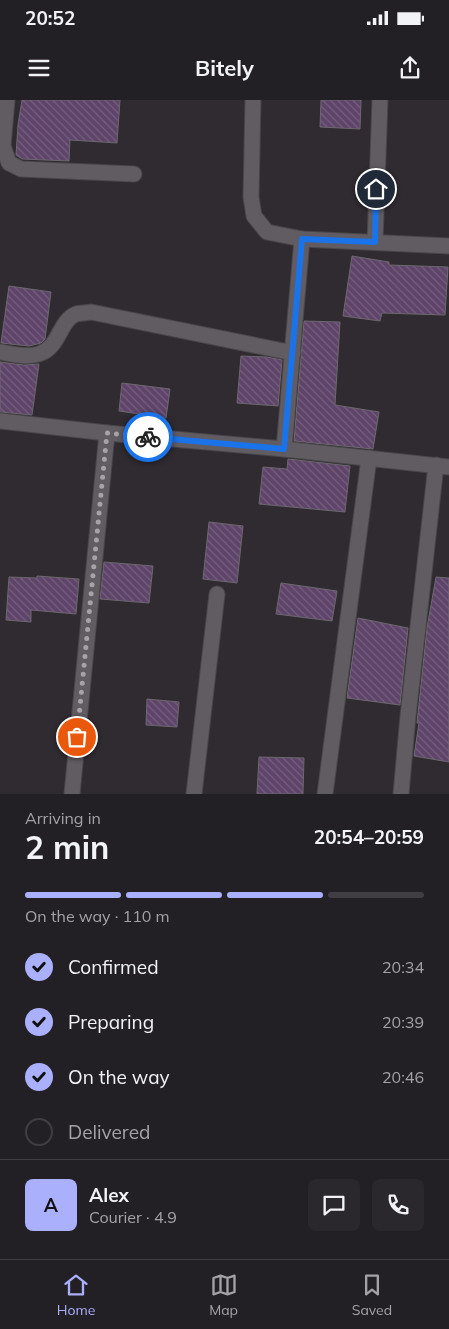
<!DOCTYPE html>
<meta charset="utf-8">
<style>
body{margin:0;font-family:Mulish,sans-serif;background:#2b282d;color:#f1f3f6;height:100vh;display:flex;flex-direction:column;font-size:19px;white-space:nowrap}
*{box-sizing:border-box;margin:0}
p{font-size:16px;color:#a3a3a7}
.icon{flex:none;width:28px;height:28px;fill:none;stroke:currentColor;stroke-width:2;stroke-linecap:round;stroke-linejoin:round}
.map{position:relative;height:694px;overflow:hidden}
.side{display:flex;flex-direction:column;background:#232025;flex:1}
.side>*{flex:none}
.pin{position:absolute;display:grid;place-items:center;width:42px;height:42px;color:#fff;margin:-21px;border:2px solid #fff;border-radius:50%;box-shadow:0 1px 5px #0007}
.courier{position:absolute;display:grid;place-items:center;width:50px;height:50px;margin:-25px;border:4px solid #1a73e8;border-radius:50%;background:#fff;color:#222;box-shadow:0 1px 6px #0007}
.summary em{font-style:normal;font-weight:700}
.summary div{display:flex;flex-direction:column-reverse}
.summary{display:flex;align-items:center;justify-content:space-between;height:85px;padding:0 25px}
h1{font-size:32px;font-weight:700;line-height:38px}
.bar{display:grid;grid-template-columns:repeat(4,1fr);gap:8px 5px;align-content:center;height:60px;padding:0 25px}
.bar i{height:6px;border-radius:4px;background:#403e42}
.bar .active{background:#aab0fb}
.bar p{grid-column:span 4}
.line{display:flex;align-items:center;gap:12px;padding:0 25px;border-top:1px solid #403e42}
.line div{flex:1}
.round{display:grid;place-items:center;flex:none;width:52px;height:52px;border-radius:8px;background:#2b282d}
ol{padding:0 25px;list-style:none}
li{display:flex;align-items:center;gap:15px;height:55px}
li p{margin-inline-start:auto}
li .icon{padding:5px;border-radius:50%;background:#aab0fb;color:#111;stroke-width:4}
li:last-child{color:#a3a3a7}
li i{width:28px;height:28px;border:2px solid #403e42;border-radius:50%}
.status{display:flex;justify-content:space-between;align-items:center;height:35px;padding:0 25px;background:#232025;direction:ltr}
.status svg{height:14px;fill:currentColor}
header{display:flex;justify-content:space-between;align-items:center;height:65px;padding:0 25px;background:#232025;font-size:22px;font-weight:700}
.tabs{display:flex;justify-content:space-around;align-items:center;height:70px;border-top:1px solid #403e42;background:#232025;font-size:14px;color:#a3a3a7}
.tabs a{display:grid;justify-items:center;gap:2px}
.tabs .active{color:#aab0fb}
.map>svg:first-child{display:block}
.building{fill:url(#building-back-hatch);stroke:#6c686e}
.lines{fill:none;stroke-linecap:round;stroke-linejoin:round}
.minor-casing{stroke:#49464a;stroke-width:17}
.minor{stroke:#605c62;stroke-width:15}
.done{stroke:#a6a3a7;stroke-width:5;stroke-dasharray:0 9}
.route{stroke:#1a73e8;stroke-width:6}
</style>
<div class="status"><b>20:52</b><svg viewBox="0 0 49 12"><path d="M0 12V9h3v3zM5 12V6h3v6zM10 12V3h3v9zM15 12V0h3v12zM26 1h20v11H26zM47 4h2v5h-2z"/></svg></div>
<header><svg class="icon" aria-label="menu" viewBox="0 0 24 24"><path d="M4 6h16M4 12h16M4 18h16"/></svg>Bitely<svg class="icon" aria-label="share" viewBox="0 0 24 24"><path d="M12 15V3M7 8l5-5 5 5M5 13v7h14v-7"/></svg></header>
<div class="map">
<svg width="449" height="694" viewBox="0 0 449 694">
<defs>
<pattern id="building-back-hatch" width="6" height="6" patternUnits="userSpaceOnUse" patternTransform="scale(1.25)"><rect width="6" height="6" fill="#5e4469"/><path d="M-1 5l2 2M0 0l6 6M5-1l2 2" fill="none" stroke="#755f7e"/></pattern>
</defs>
<rect width="100%" height="100%" fill="#2f2b31"/>
<g class="building">
<path d="M22,0H120L117,43L70,40L69,61L22,59L16,55L18,25Z"/>
<path d="M321,0H361L360,29L320,27Z"/>
<path d="M352,156L389,162V165L448,167L445,215L382,213L380,221L343,216Z"/>
<path d="M9,186L51,192L45,239L41,243L29,246L1,243Z"/>
<path d="M304,221L340,222L335,305L379,312L373,349L294,341Z"/>
<path d="M241,256L267,257L282,260L278,306L237,303Z"/>
<path d="M0,262L24,265L39,264L32,315L0,312Z"/>
<path d="M122,283L170,289L166,318L119,311Z"/>
<path d="M288,359L350,366L345,412L259,404L263,367L287,369Z"/>
<path d="M209,422L243,426L237,483L203,479Z"/>
<path d="M104,462L153,466L149,503L100,499Z"/>
<path d="M37,476L79,479L76,514L31,510V522L6,520L9,477L37,478Z"/>
<path d="M436,477L449,478V662L414,656L419,623H417L427,528Z"/>
<path d="M281,483L337,491L332,521L276,514Z"/>
<path d="M358,518L408,528L400,605L347,598Z"/>
<path d="M147,599L179,602L177,627L146,625Z"/>
<path d="M259,657L304,658L303,694H257Z"/>
</g>
<g class="lines">
<g class="minor-casing">
<g id="minor">
<path d="M7,0L3,46L9,63L21,69L134,74"/>
<path d="M253,0L251,97L254,116L267,132L302,139L449,146"/>
<path d="M375,142L380,0"/>
<path d="M0,252C12,254 27,258 39,254C60,247 59,221 76,214C80,213 87,213 91,212L293,253"/>
<path d="M0,321L107,333L284,349L449,367"/>
<path d="M284,349L302,139"/>
<path d="M72,694L107,333"/>
<path d="M194,694L217,494"/>
<path d="M325,694L369,358"/>
<path d="M401,694L408,616L436,365"/>
</g>
</g>
<use href="#minor" class="minor"/>
</g>
<g class="lines">
<path class="done" d="M77,637L107,333L148,337"/>
<path class="route" d="M148,337L284,349L302,139L375,142L376,89"/>
</g>
</svg>
<div class="pin" style="left:77px;top:637px;background:#ea580c"><svg class="icon" aria-label="bag" viewBox="0 0 24 24"><path d="M5 8h14l-1 12H6zM9 8a3 3 0 0 1 6 0"/></svg></div>
<div class="pin" style="left:376px;top:89px;background:#1f2937"><svg class="icon" aria-label="home" viewBox="0 0 24 24"><path d="M3 11l9-7 9 7M6 9v11h12V9"/></svg></div>
<div class="courier" style="left:148px;top:337px"><svg class="icon" aria-label="bike" viewBox="0 0 24 24"><circle cx="6" cy="16" r="4"/><circle cx="18" cy="16" r="4"/><path d="M6 16l4-8h5l3 8M10 8l3 8H6M13 5h3"/></svg></div>
</div>
<section class="side">
<div class="summary"><div><h1>2 min</h1><p>Arriving in</p></div><em>20:54–20:59</em></div>
<div class="bar"><i class="active"></i><i class="active"></i><i class="active"></i><i></i><p>On the way · 110 m</p></div>
<ol>
<li><svg class="icon" aria-label="check" viewBox="0 0 24 24"><path d="M5 12l5 5 9-10"/></svg>Confirmed<p>20:34</p></li>
<li><svg class="icon" aria-label="check" viewBox="0 0 24 24"><path d="M5 12l5 5 9-10"/></svg>Preparing<p>20:39</p></li>
<li><svg class="icon" aria-label="check" viewBox="0 0 24 24"><path d="M5 12l5 5 9-10"/></svg>On the way<p>20:46</p></li>
<li><i></i>Delivered</li>
</ol>
<div class="line" style="height:90px"><b class="round" style="background:#aab0fb;color:#111">A</b><div><b>Alex</b><p>Courier · 4.9</p></div><a class="round"><svg class="icon" aria-label="chat" viewBox="0 0 24 24"><path d="M4 5h16v11H9l-5 4z"/></svg></a><a class="round"><svg class="icon" aria-label="phone" viewBox="0 0 24 24"><path d="M5 4h4l2 5-3 2q2 4 5 5l2-3 5 2v4C11 20 4 13 5 4z"/></svg></a></div>
</section>
<nav class="tabs">
<a class="active"><svg class="icon" aria-label="home" viewBox="0 0 24 24"><path d="M3 11l9-7 9 7M6 9v11h12V9"/></svg>Home</a>
<a><svg class="icon" aria-label="map" viewBox="0 0 24 24"><path d="M3 6l6-2 6 2 6-2v14l-6 2-6-2-6 2zM9 4v14M15 6v14"/></svg>Map</a>
<a><svg class="icon" aria-label="saved" viewBox="0 0 24 24"><path d="M7 4h10v16l-5-4-5 4z"/></svg>Saved</a>
</nav>
